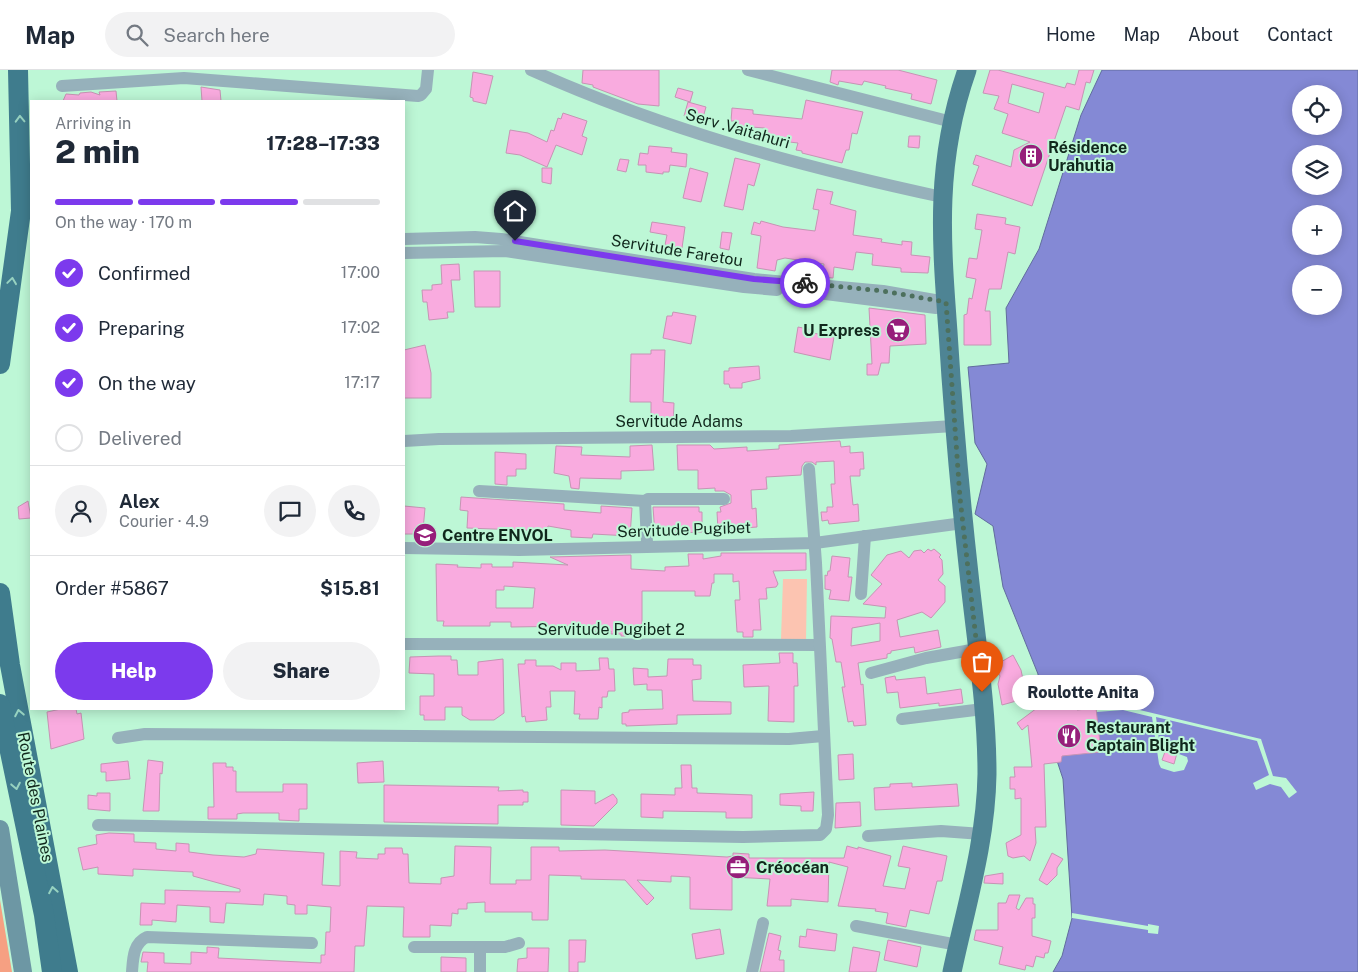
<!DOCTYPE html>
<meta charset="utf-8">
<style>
body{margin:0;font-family:"Public Sans",sans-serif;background:#f2f2f3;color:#1f2937;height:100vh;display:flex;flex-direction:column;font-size:19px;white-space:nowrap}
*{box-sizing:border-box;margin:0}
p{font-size:16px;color:#747a83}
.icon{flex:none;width:28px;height:28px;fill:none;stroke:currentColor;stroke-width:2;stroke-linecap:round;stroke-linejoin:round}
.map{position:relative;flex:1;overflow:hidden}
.details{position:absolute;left:30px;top:30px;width:375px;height:610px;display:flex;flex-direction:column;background:#fff;border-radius:0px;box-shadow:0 2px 12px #0003}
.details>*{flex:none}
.controls{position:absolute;left:1292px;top:15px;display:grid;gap:10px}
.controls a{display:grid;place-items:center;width:50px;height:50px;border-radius:50%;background:#fff;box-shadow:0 2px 12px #0003;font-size:25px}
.pin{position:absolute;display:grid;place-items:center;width:42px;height:42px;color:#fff;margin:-51px -21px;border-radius:50% 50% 50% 0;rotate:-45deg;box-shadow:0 0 5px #0007}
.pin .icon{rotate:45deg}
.courier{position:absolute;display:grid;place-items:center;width:50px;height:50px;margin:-25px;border:4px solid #7c3aed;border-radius:50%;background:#fff;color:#222;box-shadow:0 1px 6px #0007}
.bubble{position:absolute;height:35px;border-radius:18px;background:#fff;box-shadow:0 2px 12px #0003;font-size:16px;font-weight:800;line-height:35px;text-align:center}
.head em{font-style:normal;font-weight:800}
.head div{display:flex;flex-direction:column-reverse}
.head{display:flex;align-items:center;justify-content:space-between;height:85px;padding:0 25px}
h1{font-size:32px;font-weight:800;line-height:38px}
.bar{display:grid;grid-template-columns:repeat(4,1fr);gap:8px 5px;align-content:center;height:60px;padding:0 25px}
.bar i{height:6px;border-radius:4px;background:#e0e1e3}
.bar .selected{background:#7c3aed}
.bar p{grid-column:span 4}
.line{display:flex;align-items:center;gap:12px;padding:0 25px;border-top:1px solid #e0e1e3}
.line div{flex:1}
.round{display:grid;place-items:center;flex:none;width:52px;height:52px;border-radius:26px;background:#f2f2f3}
ol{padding:0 25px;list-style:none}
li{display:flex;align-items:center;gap:15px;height:55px}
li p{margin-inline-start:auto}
li .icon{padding:5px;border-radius:50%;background:#7c3aed;color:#fff;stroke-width:4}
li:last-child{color:#747a83}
li i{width:28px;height:28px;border:2px solid #e0e1e3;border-radius:50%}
.cta{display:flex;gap:10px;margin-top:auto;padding:10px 25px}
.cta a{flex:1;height:58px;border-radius:30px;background:#7c3aed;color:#fff;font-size:20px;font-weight:800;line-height:58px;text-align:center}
.cta a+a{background:#f2f2f3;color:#1f2937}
header{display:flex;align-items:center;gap:30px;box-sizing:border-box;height:70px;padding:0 25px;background:#fff;border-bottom:1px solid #e0e1e3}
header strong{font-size:24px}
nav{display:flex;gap:28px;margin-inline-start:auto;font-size:18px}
.search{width:350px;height:45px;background:#f2f2f3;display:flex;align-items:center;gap:12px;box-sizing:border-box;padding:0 18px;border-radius:28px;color:#747a83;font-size:19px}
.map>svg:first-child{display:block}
.green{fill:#fcc4b1}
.forest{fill:#f6a082}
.water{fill:#8489d5;stroke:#616c9e;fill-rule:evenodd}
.pier{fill:#bdf7d6}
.building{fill:#f9abdf;stroke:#c694b4;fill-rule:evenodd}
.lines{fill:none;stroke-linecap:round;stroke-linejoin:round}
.minor{stroke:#96b1bb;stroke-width:12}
.secondary{stroke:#6d97a4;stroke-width:18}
.primary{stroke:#4e8494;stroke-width:19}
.trunk{stroke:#3f7c8d;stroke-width:20}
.oneway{stroke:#97d2c0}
.done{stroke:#4d705d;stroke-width:5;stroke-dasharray:0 9}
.route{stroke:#7c3aed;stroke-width:6}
.labels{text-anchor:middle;stroke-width:4;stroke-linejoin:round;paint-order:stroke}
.street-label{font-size:16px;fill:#10271c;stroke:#bdf7d6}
.poi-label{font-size:16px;font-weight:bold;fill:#10271c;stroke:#bdf7d6;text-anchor:start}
</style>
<header>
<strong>Map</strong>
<div class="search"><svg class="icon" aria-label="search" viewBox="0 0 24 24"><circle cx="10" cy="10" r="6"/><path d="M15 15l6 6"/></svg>Search here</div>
<nav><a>Home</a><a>Map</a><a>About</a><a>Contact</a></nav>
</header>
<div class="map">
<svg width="1358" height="902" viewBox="0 0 1358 902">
<rect width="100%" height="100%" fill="#bdf7d6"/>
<path class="green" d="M783,509H807L806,570L781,569Z"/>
<path class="forest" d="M0,830L12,902H0Z"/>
<path class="water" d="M1102,0H1358V902H1053L1062,886L1072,848L1063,709L1039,636L1038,604L1003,517L993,456L975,444L987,394L975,373L968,297L1009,293L1006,238L1039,179L1081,45ZM1301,24H1334V56H1301ZM1301,84H1334V116H1301ZM1301,144H1334V176H1301ZM1301,204H1334V236H1301Z"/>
<g class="pier">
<path d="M1123,636L1261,669L1273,706L1286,708L1297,722L1289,728L1281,717L1270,714L1256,720L1253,713L1269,705L1257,671L1156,647L1160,677L1187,687L1188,691L1184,700L1174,702L1161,698L1159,694L1152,647L1123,640L1042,646L1041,641Z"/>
<path d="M1072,843L1148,856V854L1159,856L1158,864L1148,863V860L1072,848Z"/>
</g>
<g class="building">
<path d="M583,0H659V36L638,34L593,17V15L582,13Z"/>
<path d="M832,0H898L937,10L931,34L911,29L912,24L885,18L886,16L864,11L862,15L839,11L838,15L830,12Z"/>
<path d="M990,0H998L1065,18L1067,13L1075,15L1079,0H1094L1090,13L1086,12L1079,40L1066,36L1032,136L972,115L979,96L973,94L976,85L1011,97L1014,80L1030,72L1002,63L1008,44L994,39L999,26L983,23ZM1012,14L1044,23L1039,43L1008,33Z"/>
<path d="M473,2L493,6L486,34L473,31V28L470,27Z"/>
<path d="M201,17L220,20L221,31H202Z"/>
<path d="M678,18L693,22L690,32L675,27Z"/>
<path d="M116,21L117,31H63L66,24L79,25L80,23L91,22L100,25L99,22Z"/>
<path d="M806,30L863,42L857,64L852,63L849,80H846L842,93L802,83V81L796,80L798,73L764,69L765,58L737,56V51H731L732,38L753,40V44L802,49Z"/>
<path d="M688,32L706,37L702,51L684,46Z"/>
<path d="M563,43L587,51L582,66L587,68L582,85L556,75L547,97L520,85L506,83L510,60L528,63L547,72L551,60L554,61L558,48L561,49Z"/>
<path d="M909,66H920L919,78L908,77Z"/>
<path d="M649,76L672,78L671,82L687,84L686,97L670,95L669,102H663V104L646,102V95H638L640,83L648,84Z"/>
<path d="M735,88L760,94L754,116L748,114L743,140L724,136Z"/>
<path d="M620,89L629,90L626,102L617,100Z"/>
<path d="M542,98H552L551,114L542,112Z"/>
<path d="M690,98L708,103L701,132L683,128Z"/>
<path d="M817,119L833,122L830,134L856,141L853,165L882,169L881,172L902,175V171L912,172L911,185L930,187L928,203L901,202V198L872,195L873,184L856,182L853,200L834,197L833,208L822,207L824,194L785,188L777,190L775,201L757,198L761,166L751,164L754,152L760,154L761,151L783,157L815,161L819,140L813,139Z"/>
<path d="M977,144L1006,148L1005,154L1020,157L1015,184L1008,182L1001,219H989L985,241H990L991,275H964V245L967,244L969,228L972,229L976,209L966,207L969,188L977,189L982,160L975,159Z"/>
<path d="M652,152L685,157L682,178L665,175L667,165L650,162Z"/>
<path d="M722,162L732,163L729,180L720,178Z"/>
<path d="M459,194L460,210H451L454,242H447L448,248L429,250L427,232H423L422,220H432V215L442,214L441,195Z"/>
<path d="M474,201H500V237H475Z"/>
<path d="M869,238L925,245L926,274L890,276L889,293H881L878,305H867V294H872Z"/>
<path d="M673,242L696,246L691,274L663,268L667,246H672Z"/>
<path d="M798,257L813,260V263L834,267L830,290L794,282Z"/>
<path d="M425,275L431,303V328H404V280Z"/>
<path d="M651,280H665L663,332L674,333L673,357L651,356V332H630L631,284H651Z"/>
<path d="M759,296L760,309L742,313V318H730L729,314H724V301H729V298Z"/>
<path d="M840,371L841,377L850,376V383L863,382L864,399H860V406H850L853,435L858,434L859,451L829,454L828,450L822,451L821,442H827V437H833L831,414H835L834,391L816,392V395L812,392H805L802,396L801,405L766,407L767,419L751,420L752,439L756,438L757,457L718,460L717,442H721L720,437L731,433V425L724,421H715V418L698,419V400H678L677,375H710L714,379L747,377V381L779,379V375Z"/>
<path d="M652,375L654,400L621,401V409L580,408L579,419L571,418L569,406L554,403L556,376L582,377L581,385L630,387V376Z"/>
<path d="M495,382L526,384V399H516V406H507V415L495,414Z"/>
<path d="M461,427L564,434V440L601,443V436L632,438L630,466L593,464L592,468L571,467V460L548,456L547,461L467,458L468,441L460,440Z"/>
<path d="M28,431L31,448L19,449L18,437Z"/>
<path d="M404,436L425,438L423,460H416L415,464H404Z"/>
<path d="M653,437H699V442H702V462L655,464Z"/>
<path d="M928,479L931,481L934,479L941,485L939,487L942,490L943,504L938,510L945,516V532L931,548L922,542L897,550L900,567L938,560L941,577L915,583L914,577L891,581V583L887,584V588L858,593L861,615L863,614L866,655L854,656L853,651L848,652L842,617H845L841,592H836L832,569L830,568L831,546L885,548L886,537L863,534L882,514L871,505L887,485L901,481L909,488L914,481L921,480L924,483ZM880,553V571L851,576L852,558Z"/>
<path d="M721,483H806V500L773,501L778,514L776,517L766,518L767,529H759L761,560H753V567H743V562H737L735,530H740L739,511L733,512V504H714V513H712L710,526H695V521H642V556H646V566H621V564H611V561L575,562V556L511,557V552H490V556H443L444,551H437L436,494L458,495L457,497L481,498V494H492V497H513V492L568,495L550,487L631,485V499L665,501V497L689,496L688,484H703V489L721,486ZM504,516L535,518L533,538H496V520H504Z"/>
<path d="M832,486L850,488L848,507H852L849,531L829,529L831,520L825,519V505L827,506L828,501H830Z"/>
<path d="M779,583H793V593H797L798,616H794V652L768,651L769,616L744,617L743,595L780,593Z"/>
<path d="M1013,585L1021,600L1027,628L1002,635L998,614L1000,606L994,596Z"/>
<path d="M439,586H451V590H457L458,605H478V592L503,589L504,643L494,650H470L462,645V637H445V650H424V645H420V626H434V604L409,603L410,587Z"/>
<path d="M599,588H608L609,599H614L615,621H608L607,627H602V638L599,637L598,649H579L580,644H574L575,621H550L551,637H546L547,650L526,652L525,646L522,647L518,594H525V590H536V596H553L561,600V593H576V601L600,600Z"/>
<path d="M668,589H693V595H701V609L692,610L693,631L731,632V644L677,645V654L626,656V654H622V643L629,642V640L663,639L662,620H647V614L634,615L633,598L648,599V607L667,606Z"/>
<path d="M895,606L896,610L925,607L927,624L961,619L963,633L939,636V633L900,638L898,622L887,623L885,608Z"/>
<path d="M1076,631L1077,640L1096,638L1101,682L1062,686L1061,692L1044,694L1046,757H1035L1036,773L1030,791L1024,786L1013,788L1008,786L1006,773L1021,765V728L1015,729V719H1010V707H1015L1014,697H1032L1028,655L1022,660L1017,653L1037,638Z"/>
<path d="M61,639H76L77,644L81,643L84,669L51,679L47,642Z"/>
<path d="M1166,679L1177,683L1174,694L1162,690Z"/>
<path d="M853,684L854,709L839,710L838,685Z"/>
<path d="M148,690L163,692L162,704L160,703L159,741H143Z"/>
<path d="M128,691L130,709L106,711V702H101V694Z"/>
<path d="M383,691L384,712L358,713L357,693Z"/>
<path d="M213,693H226V697H233V701H236V722H283V714H307V739H299V751L279,750V743H243L237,744V749H208V737H214Z"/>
<path d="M681,695H691L692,718H697V723L752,725V748H726V742L663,741V748L641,747V724L675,725V718H682Z"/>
<path d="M912,713V717L957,714L959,736L875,740L874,718L890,717V714Z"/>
<path d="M384,715L499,717L498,721L523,720V722H528V732H523V735H498V754L384,752Z"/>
<path d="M561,720L595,721V734L613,724L617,729V733L594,756L561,755Z"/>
<path d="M814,722L813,741H801V736L780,735V724Z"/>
<path d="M97,723H110V741L88,739V725L97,726Z"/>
<path d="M860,732L861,756L835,758L836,733Z"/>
<path d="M109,763L134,764V772L156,773V779L176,781V773L189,774V782L213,785L244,787L256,784L257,779L324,783L322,815L340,816V781L357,782L356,788L378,789V784H385V778H402L403,784H408L409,813L441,814V808L454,806L455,776L491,777L490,814H516V810H531V777H559V781L605,780L727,787L733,786V783L749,784V788H844L847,776L858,779V777L891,786L883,816L905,819L910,798L898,796L903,776L947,786L942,811H937L929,844L910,840L906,857L886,853L888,843L875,841L876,839L838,836L848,797L829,792L828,832L791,829V836H767L770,809L732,807V840L690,839V807L671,806V812L637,810L654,828L647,835L625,810L581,809V806L549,805L548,850H532V842H485V832L467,833V839H458V844L452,843L451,856L430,855V867H403L404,837L367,836L364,876H355L354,902H147L148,892H141L143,882L164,883V893L191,894V882L207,883V877L219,878L218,888L321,893V885H325L326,862H330L331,837L307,835V844H295V835L287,834V826L264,824L263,835L226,833L224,853L210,852V837L177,835L176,852L152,850V855H140L141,833L165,834V820L240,822V819L193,806V802L133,799V806L98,804V797L83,800L78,778L97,774L96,765Z"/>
<path d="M1052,783L1063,789L1057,798V805L1047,815L1039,810Z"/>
<path d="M1003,803V814L984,813L985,806Z"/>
<path d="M1009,825H1020L1016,838L1019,840L1026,828H1033V834H1035V848H1032V866L1051,871L1048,883H1045L1044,888L1036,886L1033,897L1026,895L1025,900L999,894L1003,877L974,870L976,860H998V833H1006Z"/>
<path d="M720,859L724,884L696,889L692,864Z"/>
<path d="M807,859L837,864L835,881L799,877L800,866L806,867Z"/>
<path d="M769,863L781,866L778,880L781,881L779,890H784V902H760Z"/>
<path d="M569,870H586L585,892H578V902H569Z"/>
<path d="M888,870L921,877L917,897L884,890Z"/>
<path d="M853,877L880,882L876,902H849Z"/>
<path d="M527,878H549L548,902H517L518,889L527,888Z"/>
<path d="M441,887L466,888V902H441Z"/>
</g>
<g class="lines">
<g class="minor">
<path d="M531,0C662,59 802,97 942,127"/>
<path d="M748,0L952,52"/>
<path d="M62,16L184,8L418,26L421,25L426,19L428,0"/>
<path d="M404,169L475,167L501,169L754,209L883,221L946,232"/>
<path d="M404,183L505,181L744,217L777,220"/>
<path d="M810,222L936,238"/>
<path d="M404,371L439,369L791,366L954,356"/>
<path d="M479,421L645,431"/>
<path d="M645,476L647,472L645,431L648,429H724"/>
<path d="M404,478L519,480L815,473L963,453"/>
<path d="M861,524L865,466"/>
<path d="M404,574L819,575"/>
<path d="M871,603L926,588L977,579"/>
<path d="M902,649L983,639"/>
<path d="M118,668L145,664L789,669L823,666"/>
<path d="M98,755L743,767L820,765L826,759L828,745L816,493L809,399"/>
<path d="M868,766L941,761L982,764"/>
<path d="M856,856L958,875"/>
<path d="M414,877H505L519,873"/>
<path d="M132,902C133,889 133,873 147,867L312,873"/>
<path d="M480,902V878"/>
<path d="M752,902L763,853"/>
</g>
<path class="secondary" d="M0,759L23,902"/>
<path class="primary" d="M952,902C966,836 986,772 987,704C987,637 976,570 969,504C960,423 953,343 948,262C941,168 935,91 967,0"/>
<g class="trunk">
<path d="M0,294L21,141L18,0"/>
<path d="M0,523L10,595L68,902"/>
<path d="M0,634L44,845L52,902"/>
</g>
</g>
<defs><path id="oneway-chevron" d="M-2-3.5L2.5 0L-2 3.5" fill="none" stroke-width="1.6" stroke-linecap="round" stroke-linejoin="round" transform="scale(1.25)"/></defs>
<g class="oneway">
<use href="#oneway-chevron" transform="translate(20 49) rotate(-92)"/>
<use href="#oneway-chevron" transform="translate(12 211) rotate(-82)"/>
<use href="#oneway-chevron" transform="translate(19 643) rotate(-101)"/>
<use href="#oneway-chevron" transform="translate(16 716) rotate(79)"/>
<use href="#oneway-chevron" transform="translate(53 820) rotate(-100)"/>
</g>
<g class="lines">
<path class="done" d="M805,213L883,221L946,232L960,428L982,622"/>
<path class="route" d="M515,171L754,209L805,213"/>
</g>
<defs>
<g id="building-disc" transform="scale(1.25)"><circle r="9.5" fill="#961e7a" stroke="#bdf7d6"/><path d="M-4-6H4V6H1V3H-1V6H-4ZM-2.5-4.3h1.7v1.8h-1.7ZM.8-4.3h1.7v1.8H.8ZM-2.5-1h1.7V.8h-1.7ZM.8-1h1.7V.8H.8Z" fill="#fff"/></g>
<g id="supermarket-disc" transform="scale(1.25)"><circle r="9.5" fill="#961e7a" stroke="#bdf7d6"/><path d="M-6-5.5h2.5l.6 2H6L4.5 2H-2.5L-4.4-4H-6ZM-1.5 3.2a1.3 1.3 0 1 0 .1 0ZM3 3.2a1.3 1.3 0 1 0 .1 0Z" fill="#fff"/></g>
<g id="school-disc" transform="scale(1.25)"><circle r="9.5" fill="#961e7a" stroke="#bdf7d6"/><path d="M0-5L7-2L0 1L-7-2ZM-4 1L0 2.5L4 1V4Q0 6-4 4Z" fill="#fff"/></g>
<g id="restaurant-disc" transform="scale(1.25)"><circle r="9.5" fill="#961e7a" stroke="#bdf7d6"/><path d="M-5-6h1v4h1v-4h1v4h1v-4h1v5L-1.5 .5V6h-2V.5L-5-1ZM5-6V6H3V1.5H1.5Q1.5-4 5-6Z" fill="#fff"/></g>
<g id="office-disc" transform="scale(1.25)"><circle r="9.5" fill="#961e7a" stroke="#bdf7d6"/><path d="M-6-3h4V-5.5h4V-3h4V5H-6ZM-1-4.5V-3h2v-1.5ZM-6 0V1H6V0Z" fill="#fff"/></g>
</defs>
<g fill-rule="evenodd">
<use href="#building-disc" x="1031" y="86"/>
<use href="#supermarket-disc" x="898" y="260"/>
<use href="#school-disc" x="425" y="465"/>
<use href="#restaurant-disc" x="1069" y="666"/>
<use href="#office-disc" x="738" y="797"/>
</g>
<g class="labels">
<g class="street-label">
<text transform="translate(738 58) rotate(16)" y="6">Serv .Vaitahuri</text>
<text transform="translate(677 180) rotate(9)" y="6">Servitude Faretou</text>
<text x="679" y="357">Servitude Adams</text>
<text transform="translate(684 459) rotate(-2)" y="6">Servitude Pugibet</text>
<text x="611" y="565">Servitude Pugibet 2</text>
<text transform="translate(36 727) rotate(79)" y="6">Route des Plaines</text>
</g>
<g class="poi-label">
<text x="1048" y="83">Résidence<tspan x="1048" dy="18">Urahutia</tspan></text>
<text x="880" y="266" text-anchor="end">U Express</text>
<text x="442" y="471">Centre ENVOL</text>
<text x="1086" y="663">Restaurant<tspan x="1086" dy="18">Captain Blight</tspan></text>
<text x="756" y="803">Créocéan</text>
</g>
</g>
</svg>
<div class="controls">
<a><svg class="icon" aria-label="locate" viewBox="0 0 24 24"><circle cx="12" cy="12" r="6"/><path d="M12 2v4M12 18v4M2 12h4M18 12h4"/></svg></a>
<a><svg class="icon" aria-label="layers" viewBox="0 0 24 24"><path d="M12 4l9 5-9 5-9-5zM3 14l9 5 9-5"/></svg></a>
<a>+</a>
<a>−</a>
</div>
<div class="pin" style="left:982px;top:622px;background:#ea580c"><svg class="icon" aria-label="bag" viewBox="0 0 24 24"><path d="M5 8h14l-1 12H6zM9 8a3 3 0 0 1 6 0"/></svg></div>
<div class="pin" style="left:515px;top:171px;background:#1f2937"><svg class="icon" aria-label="home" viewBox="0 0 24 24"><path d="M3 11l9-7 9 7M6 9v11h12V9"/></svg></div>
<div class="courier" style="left:805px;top:213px"><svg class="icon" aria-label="bike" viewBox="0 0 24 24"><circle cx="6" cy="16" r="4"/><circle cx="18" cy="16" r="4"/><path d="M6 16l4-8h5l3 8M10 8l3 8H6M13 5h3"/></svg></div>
<div class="bubble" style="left:1012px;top:605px;width:142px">Roulotte Anita</div>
<section class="details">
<div class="head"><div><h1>2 min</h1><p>Arriving in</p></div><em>17:28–17:33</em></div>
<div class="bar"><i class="selected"></i><i class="selected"></i><i class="selected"></i><i></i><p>On the way · 170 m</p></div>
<ol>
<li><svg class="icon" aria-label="check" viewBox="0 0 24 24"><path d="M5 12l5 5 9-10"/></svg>Confirmed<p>17:00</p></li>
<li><svg class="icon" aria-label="check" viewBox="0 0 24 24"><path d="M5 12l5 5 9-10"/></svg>Preparing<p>17:02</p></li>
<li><svg class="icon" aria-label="check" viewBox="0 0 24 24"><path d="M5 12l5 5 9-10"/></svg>On the way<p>17:17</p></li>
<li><i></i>Delivered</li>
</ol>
<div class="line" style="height:90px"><a class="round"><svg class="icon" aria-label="person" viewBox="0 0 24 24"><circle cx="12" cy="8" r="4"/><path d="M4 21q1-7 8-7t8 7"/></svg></a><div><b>Alex</b><p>Courier · 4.9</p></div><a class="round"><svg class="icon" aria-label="chat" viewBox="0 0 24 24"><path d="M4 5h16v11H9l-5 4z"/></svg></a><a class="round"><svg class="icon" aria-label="phone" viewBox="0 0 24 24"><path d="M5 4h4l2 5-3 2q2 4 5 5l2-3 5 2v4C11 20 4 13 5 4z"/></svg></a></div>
<div class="line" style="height:65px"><div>Order #5867</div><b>$15.81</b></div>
<div class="cta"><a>Help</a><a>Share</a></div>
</section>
</div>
